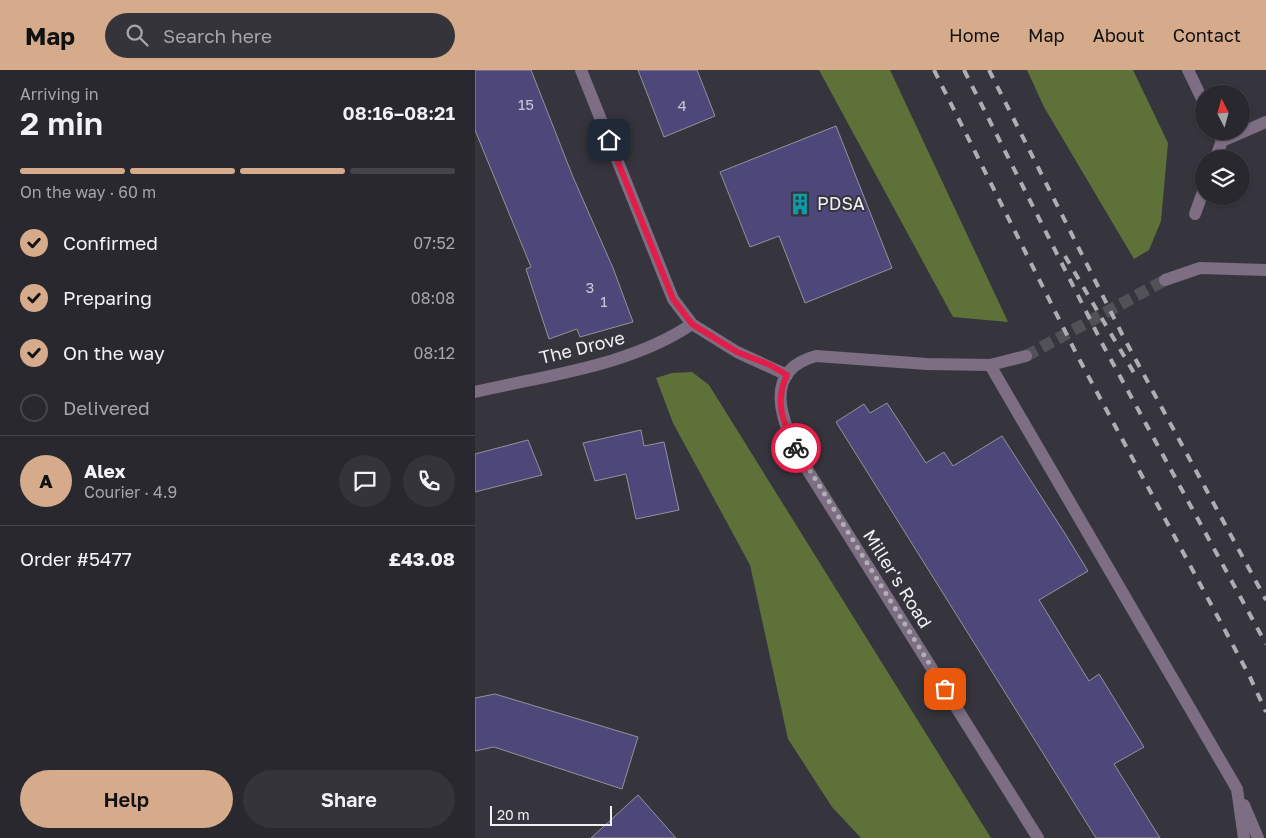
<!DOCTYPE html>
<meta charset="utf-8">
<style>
body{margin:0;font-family:"Golos Text",sans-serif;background:#34343a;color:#f1f3f6;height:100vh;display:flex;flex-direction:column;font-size:19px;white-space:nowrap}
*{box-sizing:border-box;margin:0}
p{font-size:16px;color:#a5a6aa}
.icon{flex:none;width:28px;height:28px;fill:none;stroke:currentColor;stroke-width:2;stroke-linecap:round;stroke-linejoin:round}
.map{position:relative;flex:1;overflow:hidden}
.drawer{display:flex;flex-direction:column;background:#28282e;width:475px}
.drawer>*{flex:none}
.needle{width:32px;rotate:354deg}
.controls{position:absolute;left:720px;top:15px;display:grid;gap:10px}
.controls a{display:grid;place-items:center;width:55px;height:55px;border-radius:50%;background:#28282e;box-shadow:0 1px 4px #0004,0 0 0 1px #44444a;font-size:25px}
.scale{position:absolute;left:15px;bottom:12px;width:122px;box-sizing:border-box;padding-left:5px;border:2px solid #f0f0f4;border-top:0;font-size:14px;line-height:18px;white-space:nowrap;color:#f0f0f4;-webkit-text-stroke:4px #36353d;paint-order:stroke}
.pin{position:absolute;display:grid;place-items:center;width:42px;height:42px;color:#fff;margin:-21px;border-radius:10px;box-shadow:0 2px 8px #0006}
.courier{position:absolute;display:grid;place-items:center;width:50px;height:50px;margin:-25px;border:4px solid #e11d48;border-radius:50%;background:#fff;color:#222;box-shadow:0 1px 6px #0007}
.headline em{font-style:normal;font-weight:600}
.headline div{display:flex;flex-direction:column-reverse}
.headline{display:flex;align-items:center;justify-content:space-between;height:85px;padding:0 20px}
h1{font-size:32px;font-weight:600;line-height:38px}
.bar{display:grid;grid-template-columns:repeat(4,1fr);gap:8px 5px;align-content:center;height:60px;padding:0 20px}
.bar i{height:6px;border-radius:4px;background:#44444a}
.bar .active{background:#d6ab8b}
.bar p{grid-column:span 4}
.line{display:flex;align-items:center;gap:12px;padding:0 20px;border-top:1px solid #44444a}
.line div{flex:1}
.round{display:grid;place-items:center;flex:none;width:52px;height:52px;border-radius:26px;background:#34343a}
ol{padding:0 20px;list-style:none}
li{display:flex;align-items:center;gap:15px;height:55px}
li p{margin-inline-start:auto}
li .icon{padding:5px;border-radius:50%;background:#d6ab8b;color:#111;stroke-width:4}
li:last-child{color:#a5a6aa}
li i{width:28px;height:28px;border:2px solid #44444a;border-radius:50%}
.cta{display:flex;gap:10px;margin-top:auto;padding:10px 20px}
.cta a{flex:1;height:58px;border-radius:30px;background:#d6ab8b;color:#111;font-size:20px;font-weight:600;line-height:58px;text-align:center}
.cta a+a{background:#34343a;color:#f1f3f6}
header{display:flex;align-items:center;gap:30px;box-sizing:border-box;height:70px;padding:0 25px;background:#d6ab8b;color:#111}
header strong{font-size:24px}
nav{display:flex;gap:28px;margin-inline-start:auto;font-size:18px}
.search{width:350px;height:45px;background:#34343a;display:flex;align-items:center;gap:12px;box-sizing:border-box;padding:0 18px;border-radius:28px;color:#a5a6aa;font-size:19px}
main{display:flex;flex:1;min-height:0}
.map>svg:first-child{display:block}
.forest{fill:#5d7139}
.building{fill:#4e477a;stroke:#93939b}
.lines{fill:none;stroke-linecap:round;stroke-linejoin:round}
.minor-tunnel{stroke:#525158;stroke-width:12;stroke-dasharray:12 6;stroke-linecap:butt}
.minor{stroke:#7d6e84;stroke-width:12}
.rail{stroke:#adadb2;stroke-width:4;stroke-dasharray:9 9;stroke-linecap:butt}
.done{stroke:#afafb4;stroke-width:5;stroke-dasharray:0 9}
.route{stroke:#e11d48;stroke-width:6}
.labels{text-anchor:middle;stroke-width:4;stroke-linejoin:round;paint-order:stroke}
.number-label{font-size:15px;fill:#c8c6d6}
.poi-label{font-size:18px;fill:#f0f0f4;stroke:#36353d;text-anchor:start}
.street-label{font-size:18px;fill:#f0f0f4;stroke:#36353d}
</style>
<header>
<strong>Map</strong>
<div class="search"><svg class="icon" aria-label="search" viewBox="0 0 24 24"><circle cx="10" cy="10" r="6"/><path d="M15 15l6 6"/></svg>Search here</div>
<nav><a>Home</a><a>Map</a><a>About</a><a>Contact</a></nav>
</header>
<main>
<section class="drawer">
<div class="headline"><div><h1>2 min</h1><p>Arriving in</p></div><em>08:16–08:21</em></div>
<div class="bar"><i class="active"></i><i class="active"></i><i class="active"></i><i></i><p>On the way · 60 m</p></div>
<ol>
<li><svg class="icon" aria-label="check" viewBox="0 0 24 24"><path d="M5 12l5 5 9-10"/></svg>Confirmed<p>07:52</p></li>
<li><svg class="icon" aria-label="check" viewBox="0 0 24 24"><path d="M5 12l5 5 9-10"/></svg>Preparing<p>08:08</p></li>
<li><svg class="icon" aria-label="check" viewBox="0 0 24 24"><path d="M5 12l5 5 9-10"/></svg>On the way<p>08:12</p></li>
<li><i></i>Delivered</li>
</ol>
<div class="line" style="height:90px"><b class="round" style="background:#d6ab8b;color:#111">A</b><div><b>Alex</b><p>Courier · 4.9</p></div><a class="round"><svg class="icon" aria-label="chat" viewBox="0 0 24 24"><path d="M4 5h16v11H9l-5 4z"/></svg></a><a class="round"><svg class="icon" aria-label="phone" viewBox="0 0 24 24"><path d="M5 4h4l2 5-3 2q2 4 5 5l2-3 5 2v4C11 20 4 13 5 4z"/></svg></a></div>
<div class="line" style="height:65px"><div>Order #5477</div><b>£43.08</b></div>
<div class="cta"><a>Help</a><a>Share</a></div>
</section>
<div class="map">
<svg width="791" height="768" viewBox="0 0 791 768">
<rect width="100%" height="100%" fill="#36353d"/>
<g class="forest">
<path d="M344,0H415L533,252L478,247Z"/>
<path d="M552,0H658L693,73L686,151L674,180L659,189L569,37Z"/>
<path d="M217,302L234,315L516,768H386L357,737L313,669L275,495L198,353L181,308L197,303Z"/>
</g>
<g class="building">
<path d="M0,0H56L98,107L138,198L158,252L105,267L102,259L74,269L51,199L56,197L0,60Z"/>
<path d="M163,0H222L240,46L189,67Z"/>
<path d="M361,56L417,198L330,233L304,166L275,177L245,102Z"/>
<path d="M412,333L451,393L469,382L478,396L527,366L589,462L613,501L564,530L614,611L624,604L669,677L639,694L685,768H621L361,352L389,334L395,343Z"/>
<path d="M166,360L169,376L189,372L204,440L161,449L151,404L120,411L108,373Z"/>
<path d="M53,370L67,405L0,422V384Z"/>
<path d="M20,624L163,667L147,719L19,677L0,681V628Z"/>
<path d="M163,725L201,768H116Z"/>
</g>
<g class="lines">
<path class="minor-tunnel" d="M551,286L690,210"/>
<g class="minor">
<path d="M106,0L198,229L217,254L262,282L312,305"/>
<path d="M713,0L729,33"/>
<path d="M747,71L791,52"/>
<path d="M740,89L747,71L742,61"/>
<path d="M720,144L729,119"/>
<path d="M690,210L725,198L791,200"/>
<path d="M551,286L515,295L452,294L341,286C285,301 308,353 325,388L563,768"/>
<path d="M515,295L762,719L769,768"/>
<path d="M0,322C72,305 155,296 217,254"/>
<path d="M769,735L783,768"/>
</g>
<g class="rail">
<path d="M459,0L603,287L774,605L791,642"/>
<path d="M489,0L629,277L791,574"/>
<path d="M514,0L649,268L791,530"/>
<path d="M590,186L662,308"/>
</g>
</g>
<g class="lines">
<path class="done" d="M321,378L470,619"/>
<path class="route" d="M134,70L198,229L217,254L262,282L295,295L312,305C299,332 308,353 321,378"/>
</g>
<defs>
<g id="building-bare" transform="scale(1.725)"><path d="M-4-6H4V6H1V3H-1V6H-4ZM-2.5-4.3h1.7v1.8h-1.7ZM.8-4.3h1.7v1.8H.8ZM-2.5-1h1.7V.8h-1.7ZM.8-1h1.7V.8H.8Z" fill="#0f9aa8" stroke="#36353d" stroke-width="2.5" paint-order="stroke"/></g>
</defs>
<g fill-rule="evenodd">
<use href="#building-bare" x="325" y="134"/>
</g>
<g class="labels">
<g class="number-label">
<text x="51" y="40">15</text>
<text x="207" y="41">4</text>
<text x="115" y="223">3</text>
<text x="129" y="237">1</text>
</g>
<g class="poi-label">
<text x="342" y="140">PDSA</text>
</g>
<g class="street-label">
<text transform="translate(107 278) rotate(-14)" y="6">The Drove</text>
<text transform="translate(422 509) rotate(58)" y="6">Miller's Road</text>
</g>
</g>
</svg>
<div class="controls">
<a><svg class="needle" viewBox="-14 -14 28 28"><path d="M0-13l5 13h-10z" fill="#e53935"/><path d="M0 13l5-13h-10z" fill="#a5a6aa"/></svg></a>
<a><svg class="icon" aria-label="layers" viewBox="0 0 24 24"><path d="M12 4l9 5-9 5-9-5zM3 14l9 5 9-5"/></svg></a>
</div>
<div class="scale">20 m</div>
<div class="pin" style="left:470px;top:619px;background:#ea580c"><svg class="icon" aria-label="bag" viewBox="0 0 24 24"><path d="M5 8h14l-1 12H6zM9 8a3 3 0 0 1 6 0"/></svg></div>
<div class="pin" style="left:134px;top:70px;background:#1f2937"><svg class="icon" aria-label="home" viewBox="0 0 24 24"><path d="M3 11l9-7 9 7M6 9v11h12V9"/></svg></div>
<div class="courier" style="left:321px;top:378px"><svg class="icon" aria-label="bike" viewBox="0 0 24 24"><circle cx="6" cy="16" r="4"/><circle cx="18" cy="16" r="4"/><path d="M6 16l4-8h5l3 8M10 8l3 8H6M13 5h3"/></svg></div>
</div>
</main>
